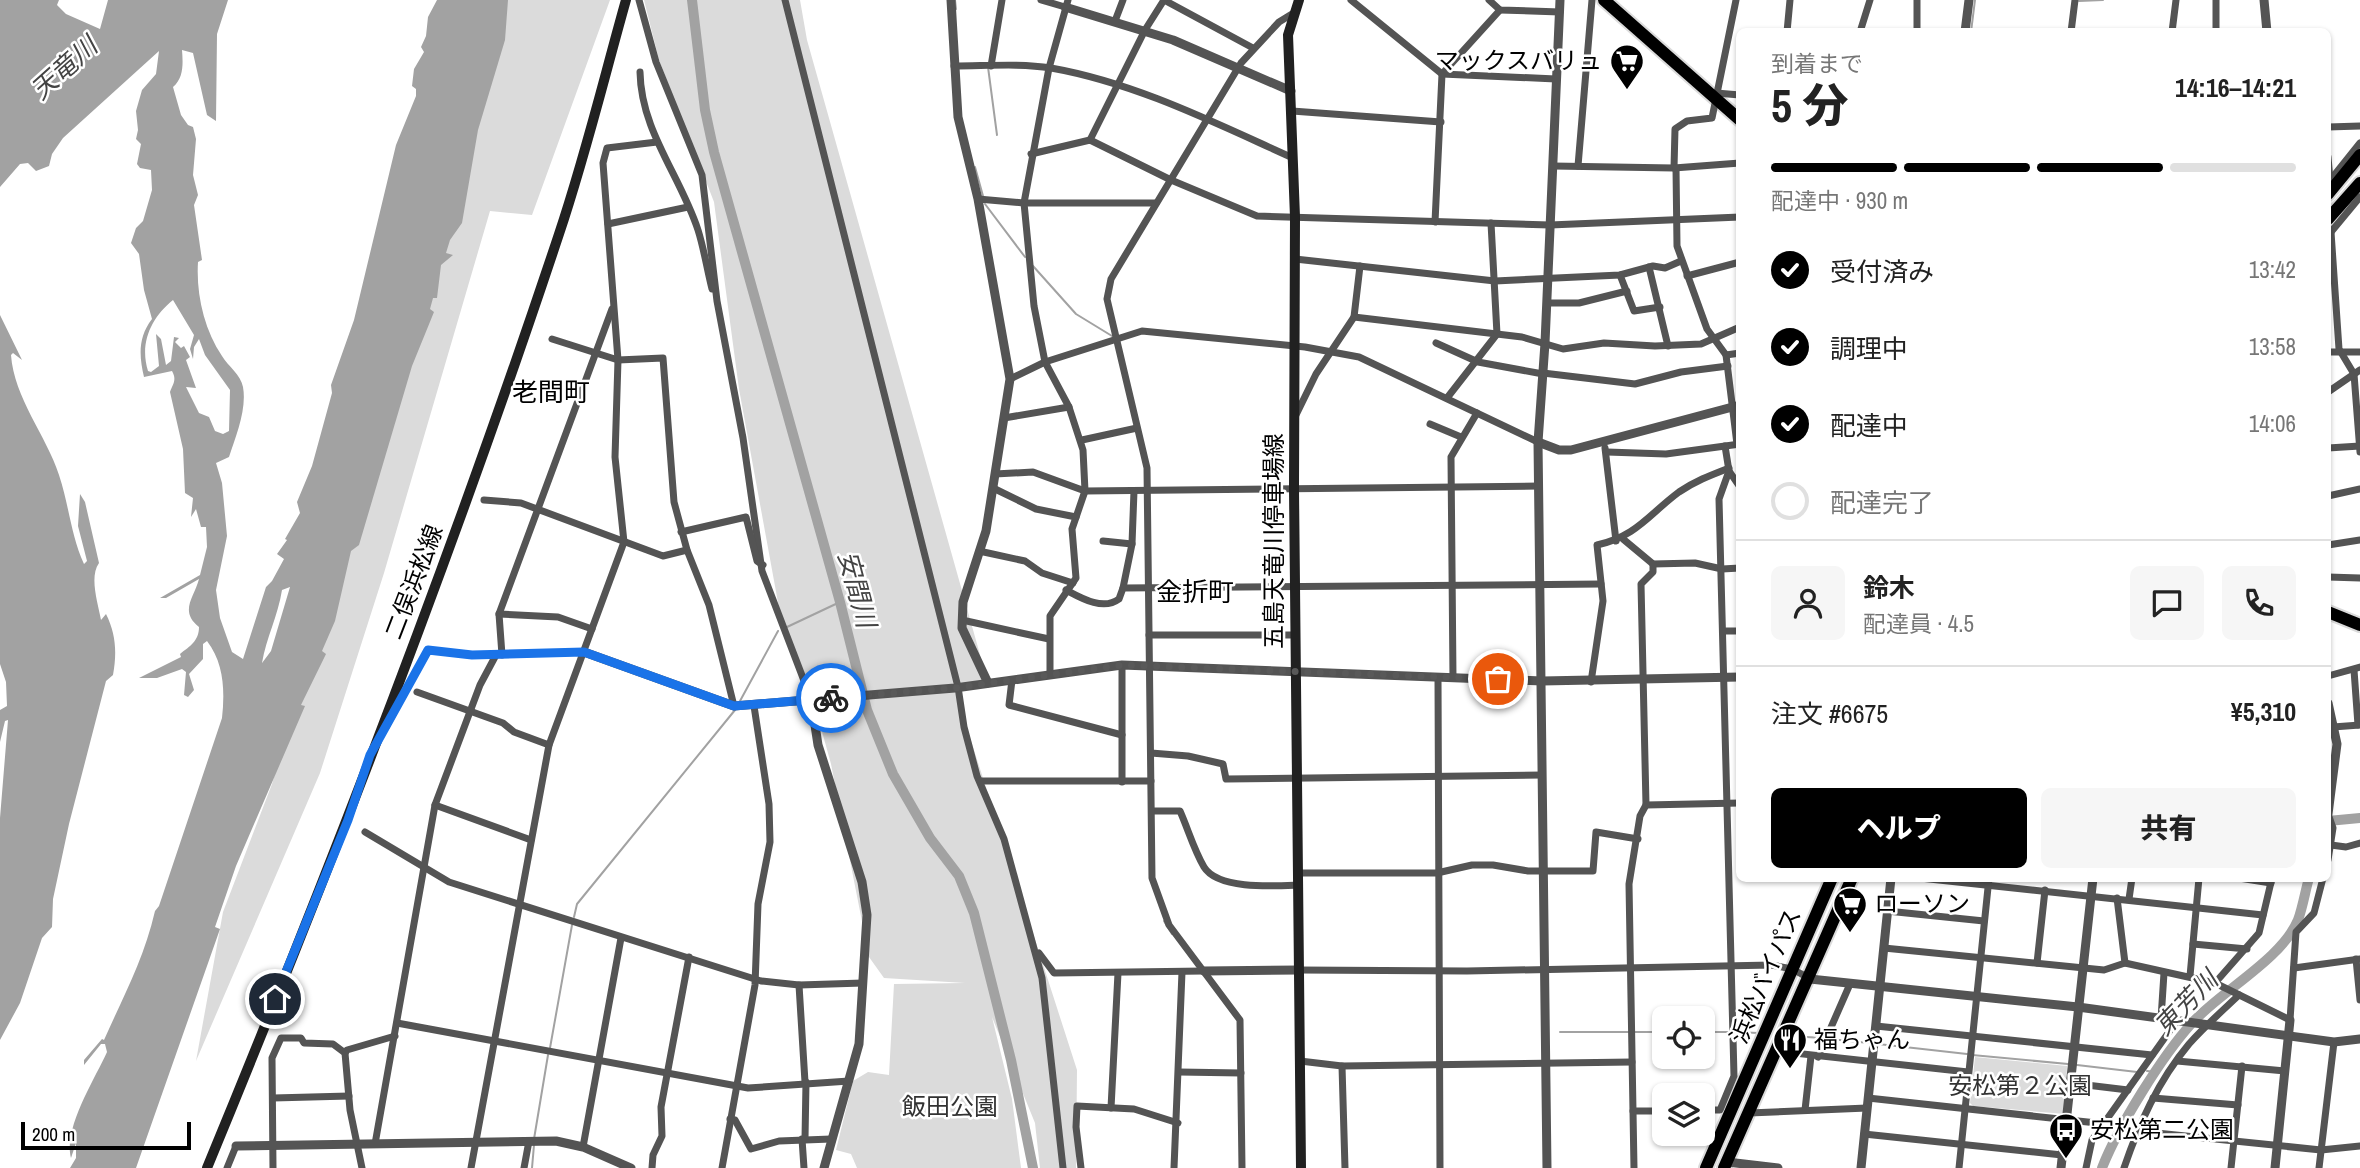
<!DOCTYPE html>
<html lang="ja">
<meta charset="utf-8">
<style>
body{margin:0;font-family:"Archivo Narrow","Noto Sans JP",sans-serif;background:#f6f6f6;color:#222;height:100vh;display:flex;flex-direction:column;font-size:26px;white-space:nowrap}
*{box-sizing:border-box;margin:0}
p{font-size:23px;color:#767676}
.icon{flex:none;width:38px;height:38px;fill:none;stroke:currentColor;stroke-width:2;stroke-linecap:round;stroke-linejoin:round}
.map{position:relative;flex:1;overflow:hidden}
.sheet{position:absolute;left:1736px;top:28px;width:595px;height:854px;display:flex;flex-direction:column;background:#fff;border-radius:10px;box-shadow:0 2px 5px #0004}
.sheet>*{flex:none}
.fabs{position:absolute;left:1652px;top:1006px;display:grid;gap:14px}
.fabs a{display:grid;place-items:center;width:63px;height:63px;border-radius:10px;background:#fff;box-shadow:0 2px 5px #0004;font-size:35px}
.scale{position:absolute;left:21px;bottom:18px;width:170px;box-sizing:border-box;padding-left:7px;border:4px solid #000;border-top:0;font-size:19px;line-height:24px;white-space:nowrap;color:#000;-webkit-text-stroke:5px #fff;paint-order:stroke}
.pin{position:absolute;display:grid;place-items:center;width:60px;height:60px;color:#fff;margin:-30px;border:4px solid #fff;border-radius:50%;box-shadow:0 2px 7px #0007}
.courier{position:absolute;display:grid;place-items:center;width:70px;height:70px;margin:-35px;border:5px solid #1a73e8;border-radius:50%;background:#fff;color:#222;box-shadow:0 2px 9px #0007}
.headline em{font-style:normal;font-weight:800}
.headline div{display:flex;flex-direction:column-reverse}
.headline{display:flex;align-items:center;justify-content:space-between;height:119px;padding:0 35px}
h1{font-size:46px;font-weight:800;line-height:52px}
.bar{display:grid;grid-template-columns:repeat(4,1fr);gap:10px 7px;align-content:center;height:84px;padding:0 35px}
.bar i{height:9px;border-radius:5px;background:#e0e0e0}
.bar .current{background:#000}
.bar p{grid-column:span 4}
.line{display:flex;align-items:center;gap:18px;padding:0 35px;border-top:2px solid #e0e0e0}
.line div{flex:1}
.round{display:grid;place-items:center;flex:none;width:74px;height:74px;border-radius:10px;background:#f6f6f6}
ol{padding:0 35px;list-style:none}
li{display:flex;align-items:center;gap:21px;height:77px}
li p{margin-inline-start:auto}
li .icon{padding:7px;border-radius:50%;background:#000;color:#fff;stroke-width:4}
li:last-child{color:#767676}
li i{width:38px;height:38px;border:4px solid #e0e0e0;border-radius:50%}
.action{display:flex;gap:14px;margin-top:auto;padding:14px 35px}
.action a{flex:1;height:80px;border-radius:10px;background:#000;color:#fff;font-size:28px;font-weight:800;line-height:80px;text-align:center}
.action a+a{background:#f6f6f6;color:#222}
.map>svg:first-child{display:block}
.green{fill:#dbdbdb}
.water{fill:#a2a2a2;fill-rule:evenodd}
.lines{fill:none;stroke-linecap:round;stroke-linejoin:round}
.stream{stroke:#a2a2a2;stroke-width:2}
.river{stroke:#a2a2a2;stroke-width:10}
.trunk-casing{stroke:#dbdbdb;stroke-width:16}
.minor{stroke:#545454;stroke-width:7}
.tertiary{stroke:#545454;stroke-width:9}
.secondary{stroke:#212121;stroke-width:10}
.trunk{stroke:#000;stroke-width:12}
.done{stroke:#595959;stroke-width:7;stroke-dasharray:0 12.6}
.route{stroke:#1a73e8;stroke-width:9}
.labels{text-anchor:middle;stroke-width:5;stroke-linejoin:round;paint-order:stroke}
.poi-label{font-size:24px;fill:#000;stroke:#fff;text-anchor:start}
.street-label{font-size:24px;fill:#000;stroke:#fff}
.park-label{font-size:24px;fill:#323232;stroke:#fff}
.water-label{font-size:26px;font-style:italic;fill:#434343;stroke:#fff}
.neighbourhood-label{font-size:26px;fill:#000;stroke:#fff}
</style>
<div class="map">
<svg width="2360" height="1168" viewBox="0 0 2360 1168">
<rect width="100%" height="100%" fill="#fff"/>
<g class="green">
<path d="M504,0H610L532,215L490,211L384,573L320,773L196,1061L223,912L272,784Z"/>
<path d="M644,0H800L807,40L988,683L954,688L1077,1070L1076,1168H1040L1035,1123L992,1017L1012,1099L1021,1168H857L851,1154L836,1150L853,1081L868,1072L889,1075L894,984L965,983L884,978L869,957L831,764L810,688L779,608L739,389L714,202L659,60Z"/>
<path d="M1975,1057L2067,1066L2065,1114L1973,1106L1970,1103Z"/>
</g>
<g class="water">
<path d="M0,0H59L57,5L66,14L100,29L108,0H228L217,34L216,121L207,115L193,53L182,50C183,63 184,78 173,87L181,115L188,125L193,127L196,139L193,175L198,195L194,205L202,260L198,262C196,294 204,329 222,356C228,366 241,375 243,387C247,409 236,436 229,457L216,463L222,483L227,536L216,590L220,618L232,652L243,659L266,587L272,581L284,559L277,554L287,540L285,539L300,513L297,502L312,466L332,393L331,385L354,320L396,145L416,96V89L412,86L414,69L424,52L421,47L426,36L428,17L437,0H508L505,40L478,130L462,223L450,240L446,253L453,255L441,265L437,298H433L430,309L434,312L412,366L359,545L351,551L335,621L322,651L326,654L301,705L305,706L236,866L215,927L220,929L136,1168H70L76,1158V1143L71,1158C63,1128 95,1079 107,1052L105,1044H101L84,1065V1060L102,1039L104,1040C123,997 144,959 155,911L159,906L222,718C225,691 224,663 207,641L203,644V659L189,674L194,690L188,697L184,695L186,672L182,669L157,678H139L181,657L180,654C190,646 199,641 199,627C179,611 194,598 199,579L166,598H160L200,575L207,547L206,527H201L196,509L191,517L193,498L185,493L183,449L170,392C173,384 177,380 172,371L144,377C139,356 138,337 152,319L144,290L139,254L131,243L136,228L143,221L152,190L151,170L140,168L137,164L141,144L136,139L138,130L136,111L142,90L156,74L159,51L63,138L52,154L49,166L36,171L28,163L20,164L0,187ZM173,300L194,335L190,349L193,359L194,347L199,339L205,355L230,390L229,431L223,434L215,431L209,417L199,413L186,387L196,388L186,360L190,357L184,346L181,348L175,342L179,338L174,337L171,361L166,365L161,339L156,334L159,366L151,372L148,371C139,342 152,317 173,300ZM290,587L271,651L262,663C266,638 278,616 282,590Z"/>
<path d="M0,315L22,360L13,353L11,355C14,398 46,435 59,475C69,505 71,536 84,564L87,561L78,526L80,494L85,502L99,563C89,577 98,603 101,620L106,614C116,634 117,653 113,675L106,681L69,824L53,899L52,927L42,938L20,1003L0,1040V818L8,720L5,721L0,742V710L7,706L6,682L0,664Z"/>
</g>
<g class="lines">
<g class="stream">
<path d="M955,0L956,9"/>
<path d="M2079,1L2103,0"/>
<path d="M1971,32L1975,0"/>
<path d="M988,67L997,135"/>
<path d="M975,167L983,196"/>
<path d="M985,204L1025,257"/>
<path d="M1033,266L1076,314L1112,336"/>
<path d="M787,627L840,602"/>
<path d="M740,701L778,631"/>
<path d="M574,917L577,904L735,710"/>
<path d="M1164,921L1172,934"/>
<path d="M1560,1032H1629"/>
<path d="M1634,1032H1664"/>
<path d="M1703,1032H1730"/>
<path d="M1735,1032L1758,1033"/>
<path d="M1788,1036L1824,1038"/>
<path d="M1830,1039L1869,1043"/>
<path d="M1878,1044L1967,1054"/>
<path d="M550,1048L572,925"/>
<path d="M1972,1055L2068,1064"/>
<path d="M2077,1065L2137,1072"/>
<path d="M2147,1071L2156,1072"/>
<path d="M534,1139L548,1055"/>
<path d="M532,1168L534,1145"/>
</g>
<g class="river">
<path d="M692,0L705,110L714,152L840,602L867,710L893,774L930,838L959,876L974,913L1011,1060L1033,1168"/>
<path d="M2328,821L2360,818"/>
<path d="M2102,1168C2118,1127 2162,1056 2192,1023C2221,991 2282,959 2298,920C2303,906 2305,892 2309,878"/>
</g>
<g class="trunk-casing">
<g id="trunk">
<path d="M1604,0L1740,120"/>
<path d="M2328,194L2360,155"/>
<path d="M2328,219L2360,183"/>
<path d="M2328,612L2360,625"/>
<path d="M1706,1168L1832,878"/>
<path d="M1724,1168L1852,878"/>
</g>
</g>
<g class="minor">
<path d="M639,0L656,62L702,175L717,301L743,438L762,571L811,699"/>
<path d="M785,0L958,687L964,727L977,776L1004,839L1042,978L1063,1168"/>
<path d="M1041,0L1065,7"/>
<path d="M1164,0L1253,48"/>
<path d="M1351,0L1442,74L1556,79"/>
<path d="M1489,0L1500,10L1560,12"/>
<path d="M2216,0V32"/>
<path d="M1115,21L1123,0"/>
<path d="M1787,32L1790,0"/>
<path d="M1860,32L1870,0"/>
<path d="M1917,32V0"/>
<path d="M2071,32L2075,0"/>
<path d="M2172,32L2176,0"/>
<path d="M954,66C986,66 1020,63 1051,68C1136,83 1215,123 1293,158"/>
<path d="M991,66L1002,0"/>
<path d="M640,72C641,131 680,175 698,230C704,249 707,269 712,289"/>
<path d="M1716,93L1740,95"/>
<path d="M1292,111L1441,122"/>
<path d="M2328,127L2360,126"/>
<path d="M1090,140L1145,30L1164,0"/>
<path d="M1031,154L1090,140L1171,180L1257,216L1550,225L1740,217"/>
<path d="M2328,157L2330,180"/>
<path d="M1553,166L1674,168L1740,163"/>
<path d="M1578,166L1592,0"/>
<path d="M1674,168L1675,129L1687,121L1712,118L1736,0"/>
<path d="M1676,168L1677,246L1707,329L1726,355L1737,444"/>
<path d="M2328,183L2360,143"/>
<path d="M978,199L1024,203H1156"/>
<path d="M1435,222L1442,74L1500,10"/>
<path d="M608,224L688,207"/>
<path d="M2328,227L2331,232L2339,349L2354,374L2360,452"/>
<path d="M2331,232L2360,197"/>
<path d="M1295,259L1495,281L1620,275L1653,266L1665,268L1681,261"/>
<path d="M1649,267L1668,346"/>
<path d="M1620,275L1634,311L1660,307"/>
<path d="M1687,276L1740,262"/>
<path d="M1547,303H1579L1627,291"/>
<path d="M1354,317L1522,337L1563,349L1604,343L1655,346L1701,344L1740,327"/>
<path d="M552,339L618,360L663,358L674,502L687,550L709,605L734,706"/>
<path d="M1436,343L1478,362L1543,374"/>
<path d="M2328,352H2360"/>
<path d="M1726,355L1740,353"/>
<path d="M1543,373L1635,384L1681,372L1728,366"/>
<path d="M1010,379L1045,362L1142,331L1305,347L1359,357L1538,442"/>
<path d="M2328,392L2360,370"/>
<path d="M1447,398L1497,334L1491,223"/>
<path d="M1295,417L1316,374L1354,317L1360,266"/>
<path d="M1004,418L1069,407"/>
<path d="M1430,424L1461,437"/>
<path d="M1082,440L1137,428"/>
<path d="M1605,448L1616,541"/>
<path d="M2328,448L2360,446"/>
<path d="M1607,452L1666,454L1740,444"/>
<path d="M1729,471L1740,487"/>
<path d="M995,474L1033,472L1085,491L1539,486"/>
<path d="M993,488L1036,509L1076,517"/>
<path d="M2328,496L2360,489"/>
<path d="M484,500L521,503L663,556L687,550"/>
<path d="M681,532L746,517L757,561L763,565"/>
<path d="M1623,539L1653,564L1695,563L1722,569L1740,568"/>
<path d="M1103,541L1132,544"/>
<path d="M2328,545L2360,540"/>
<path d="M979,551L1025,561L1042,573L1073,583"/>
<path d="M2328,577L2360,578"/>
<path d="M1123,588L1132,544L1134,491"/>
<path d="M1066,590C1081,598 1103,611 1119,599L1123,588L1601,584"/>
<path d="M499,614L558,617L592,629"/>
<path d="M962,620L1049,639"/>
<path d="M1723,631H1740"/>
<path d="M1149,635H1295"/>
<path d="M502,655L499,614L612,309"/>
<path d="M1122,665V782"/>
<path d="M2354,670L2358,725"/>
<path d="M1050,675V616L1076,578L1072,529L1085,491L1083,450L1069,407L1045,362L1034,306L1024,203L1049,68L1068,0"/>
<path d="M2328,676L2360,667"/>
<path d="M1438,678L1440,1168"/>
<path d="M1453,678L1451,457L1477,413"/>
<path d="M1012,680L1009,705L1122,735"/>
<path d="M1591,682L1603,601L1597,545C1637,536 1648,515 1679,492C1695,481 1711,475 1729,468"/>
<path d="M417,692L503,723L514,732L549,745"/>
<path d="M386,727L428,650L472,655L584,652"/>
<path d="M2333,727L2360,725"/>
<path d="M1151,753L1188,756L1223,764L1226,779L1542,775"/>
<path d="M980,781H1151"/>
<path d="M435,805L531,840"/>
<path d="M1646,805L1740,803"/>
<path d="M1152,811H1180C1188,829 1194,850 1204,867C1218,890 1275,886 1298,885"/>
<path d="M2328,814L2333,828L2328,860"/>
<path d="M365,832L449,882L761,981L799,985L863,983"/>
<path d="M2331,845L2346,847L2360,843"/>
<path d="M1298,873H1437L1472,865H1493L1528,871H1593L1596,832L1638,839"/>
<path d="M1920,878L2263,915"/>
<path d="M2239,878L2271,883"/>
<path d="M2117,898L2125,963"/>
<path d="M2129,899L2132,878"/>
<path d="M1887,911L1984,921"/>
<path d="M2193,944L2247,949"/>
<path d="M1884,948L2104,970L2125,963L2215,983L2290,1020L2296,932L2314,913L2323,878"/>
<path d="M1039,953L1054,973L1204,971"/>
<path d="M2356,959L2360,1000"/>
<path d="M2037,963L2045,890"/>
<path d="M2294,968L2360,959"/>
<path d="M1299,970L1467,971L1772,965L1792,969L1809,978"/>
<path d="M2190,976L2199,878"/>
<path d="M2215,983L2259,933L2272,878"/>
<path d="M799,985L805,1082"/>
<path d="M2161,1019L2164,973"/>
<path d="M397,1023L748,1088L849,1081"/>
<path d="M1876,1026L2152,1055"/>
<path d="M1775,1051L1968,1072"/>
<path d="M345,1053L347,1050L395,1036"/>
<path d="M1818,1057L1850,984"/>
<path d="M1300,1061L1342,1066L1632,1062"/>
<path d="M2177,1061L2285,1071"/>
<path d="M1342,1066L1345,1168"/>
<path d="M1179,1072L1241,1073"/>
<path d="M2070,1083L2128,1090"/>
<path d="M273,1098L349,1096"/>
<path d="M1868,1098L2106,1124"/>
<path d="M2153,1098L2238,1105"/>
<path d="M1111,1108L1118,973"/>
<path d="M1703,1110H1720L1734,1076L1719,499L1729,471L1725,446"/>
<path d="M1805,1110L1811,1056"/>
<path d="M1633,1111H1664"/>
<path d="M1749,1113L1867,1108"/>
<path d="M730,1119L735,1120L751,1149L779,1141L831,1139"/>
<path d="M2137,1131L2321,1150L2360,1146"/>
<path d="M1864,1134L2062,1155"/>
<path d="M802,1139L804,1168"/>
<path d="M805,1139L806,1082"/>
<path d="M375,1144L435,805L480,685L496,655"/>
<path d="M583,1147L621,938"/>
<path d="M227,1168L236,1146"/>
<path d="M273,1168L272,1058L281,1038H301L304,1043L333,1044L345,1053L350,1110L362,1168"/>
<path d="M471,1168L549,745L624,542L615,457L618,360L603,163L607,148L657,142"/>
<path d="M524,1168L529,1141"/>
<path d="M652,1168L653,1155L662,1136L661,1107L689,957"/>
<path d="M722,1168L755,985L758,904L770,842L769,804L754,706"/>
<path d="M1081,1168L1076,1127L1077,1106L1134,1109L1178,1123"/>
<path d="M1174,1168L1182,972"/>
<path d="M1242,1168L1240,1020L1169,925L1152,878L1147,468L1107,299L1111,279L1241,63L1279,22L1292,14"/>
<path d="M1634,1168L1629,884L1640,816L1646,805L1641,584L1653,572V564"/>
<path d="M1959,1168L1989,878"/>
<path d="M2086,1168L2092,1140L2176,1022"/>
<path d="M2124,1168C2139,1124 2158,1081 2189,1044C2204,1027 2222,1011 2239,995"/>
<path d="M2231,1168L2242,1066"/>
<path d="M2319,1168L2334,1042"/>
</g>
<g class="tertiary">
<path d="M951,0L958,117L978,199L1010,379L986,531L963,602L962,628L988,683"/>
<path d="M2264,0L2267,32"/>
<path d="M1065,7L1173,40L1291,91"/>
<path d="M1965,32L1969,0"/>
<path d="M1538,442L1559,450H1571L1740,405"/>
<path d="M584,652L734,706L955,688L1122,665L1542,681L1740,677"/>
<path d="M811,699L818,745L862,882L867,915L859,1044L824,1168"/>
<path d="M2328,703L2337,744L2328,814"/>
<path d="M1204,971L1299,970"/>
<path d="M1810,979L2078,1007L2334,1042L2360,1039"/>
<path d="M236,1146L556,1141L583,1147L631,1168"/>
<path d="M1727,1162L1778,1168"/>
<path d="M1547,1168L1538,442L1545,343L1560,0"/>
<path d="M1861,1168L1891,878"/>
<path d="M2061,1168L2093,878"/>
<path d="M2275,1168L2290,1020"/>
</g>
<g class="secondary">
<path d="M1299,0L1288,35L1295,217L1294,489L1301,1168"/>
<path d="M207,1168C334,860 454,550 559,234C585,157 604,78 626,0"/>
</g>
<use href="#trunk" class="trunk"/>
</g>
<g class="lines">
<path class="done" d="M831,698L954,688L1122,665L1498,679"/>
<path class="route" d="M275,999L348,820L370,755L428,650L472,655L584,652L734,706L831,698"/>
</g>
<defs>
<g id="supermarket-pin" transform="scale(1.75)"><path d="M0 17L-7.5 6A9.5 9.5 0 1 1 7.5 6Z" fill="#000" stroke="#fff"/><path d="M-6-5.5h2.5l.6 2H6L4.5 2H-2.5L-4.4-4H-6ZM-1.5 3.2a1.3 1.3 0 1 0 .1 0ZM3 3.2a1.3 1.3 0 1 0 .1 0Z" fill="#fff"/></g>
<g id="restaurant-pin" transform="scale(1.75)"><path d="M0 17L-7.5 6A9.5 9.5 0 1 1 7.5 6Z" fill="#000" stroke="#fff"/><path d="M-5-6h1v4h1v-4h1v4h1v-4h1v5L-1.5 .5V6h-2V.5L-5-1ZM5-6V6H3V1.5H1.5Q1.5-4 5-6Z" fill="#fff"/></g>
<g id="bus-pin" transform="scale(1.75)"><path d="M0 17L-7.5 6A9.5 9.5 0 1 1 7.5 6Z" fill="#000" stroke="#fff"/><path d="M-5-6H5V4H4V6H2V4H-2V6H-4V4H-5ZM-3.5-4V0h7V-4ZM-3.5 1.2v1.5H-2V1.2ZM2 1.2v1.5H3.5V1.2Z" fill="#fff"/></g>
</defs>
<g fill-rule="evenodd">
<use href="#supermarket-pin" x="1627" y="61"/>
<use href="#supermarket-pin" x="1850" y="904"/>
<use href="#restaurant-pin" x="1790" y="1040"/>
<use href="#bus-pin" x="2066" y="1130"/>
</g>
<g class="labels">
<g class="poi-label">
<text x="1602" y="69" text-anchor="end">マックスバリュ</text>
<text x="1874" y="912">ローソン</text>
<text x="1814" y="1048">福ちゃん</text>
<text x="2090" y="1138">安松第二公園</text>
</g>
<g class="street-label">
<text transform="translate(1274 541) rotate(-90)" y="8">五島天竜川停車場線</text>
<text transform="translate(414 582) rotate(-69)" y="8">二俣浜松線</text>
<text transform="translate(1766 976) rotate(-67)" y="8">浜松バイパス</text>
</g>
<g class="park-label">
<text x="2020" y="1094">安松第２公園</text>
<text x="950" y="1115">飯田公園</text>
</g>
<g class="water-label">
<text transform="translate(64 68) rotate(-42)" y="9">天竜川</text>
<text transform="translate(857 589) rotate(75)" y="9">安間川</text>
<text transform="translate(2186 1003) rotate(-46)" y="9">東芳川</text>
</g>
<g class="neighbourhood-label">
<text x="551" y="401">老間町</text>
<text x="1195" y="601">金折町</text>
</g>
</g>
</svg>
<div class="fabs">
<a><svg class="icon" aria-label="locate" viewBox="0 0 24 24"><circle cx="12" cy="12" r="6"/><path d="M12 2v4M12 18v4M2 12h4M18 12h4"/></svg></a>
<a><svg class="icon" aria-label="layers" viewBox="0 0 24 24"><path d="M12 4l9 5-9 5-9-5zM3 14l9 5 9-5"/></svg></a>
</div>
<div class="scale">200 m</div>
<div class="pin" style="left:1498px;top:679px;background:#ea580c"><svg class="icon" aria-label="bag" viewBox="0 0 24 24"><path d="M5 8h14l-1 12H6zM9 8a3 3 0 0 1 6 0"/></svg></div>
<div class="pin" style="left:275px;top:999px;background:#1f2937"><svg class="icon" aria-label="home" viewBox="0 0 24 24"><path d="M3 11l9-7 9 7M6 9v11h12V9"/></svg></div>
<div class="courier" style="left:831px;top:698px"><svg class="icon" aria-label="bike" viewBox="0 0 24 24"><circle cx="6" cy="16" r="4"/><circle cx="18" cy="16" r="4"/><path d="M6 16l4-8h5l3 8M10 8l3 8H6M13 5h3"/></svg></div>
<section class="sheet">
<div class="headline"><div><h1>5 分</h1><p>到着まで</p></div><em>14:16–14:21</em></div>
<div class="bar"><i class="current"></i><i class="current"></i><i class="current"></i><i></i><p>配達中 · 930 m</p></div>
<ol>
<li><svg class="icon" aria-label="check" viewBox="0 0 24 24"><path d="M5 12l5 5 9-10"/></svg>受付済み<p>13:42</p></li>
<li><svg class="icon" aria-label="check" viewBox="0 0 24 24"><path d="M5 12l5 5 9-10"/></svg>調理中<p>13:58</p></li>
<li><svg class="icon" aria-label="check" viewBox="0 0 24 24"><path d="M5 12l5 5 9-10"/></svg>配達中<p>14:06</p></li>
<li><i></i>配達完了</li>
</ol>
<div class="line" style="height:126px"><a class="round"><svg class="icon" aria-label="person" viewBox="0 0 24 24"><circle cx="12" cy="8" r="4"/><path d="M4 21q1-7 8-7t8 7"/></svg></a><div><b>鈴木</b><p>配達員 · 4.5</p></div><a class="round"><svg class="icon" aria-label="chat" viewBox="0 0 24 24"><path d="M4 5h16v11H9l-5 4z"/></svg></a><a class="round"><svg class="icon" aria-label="phone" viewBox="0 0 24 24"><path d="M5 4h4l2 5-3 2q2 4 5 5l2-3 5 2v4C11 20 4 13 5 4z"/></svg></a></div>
<div class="line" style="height:91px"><div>注文 #6675</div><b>¥5,310</b></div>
<div class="action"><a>ヘルプ</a><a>共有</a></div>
</section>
</div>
